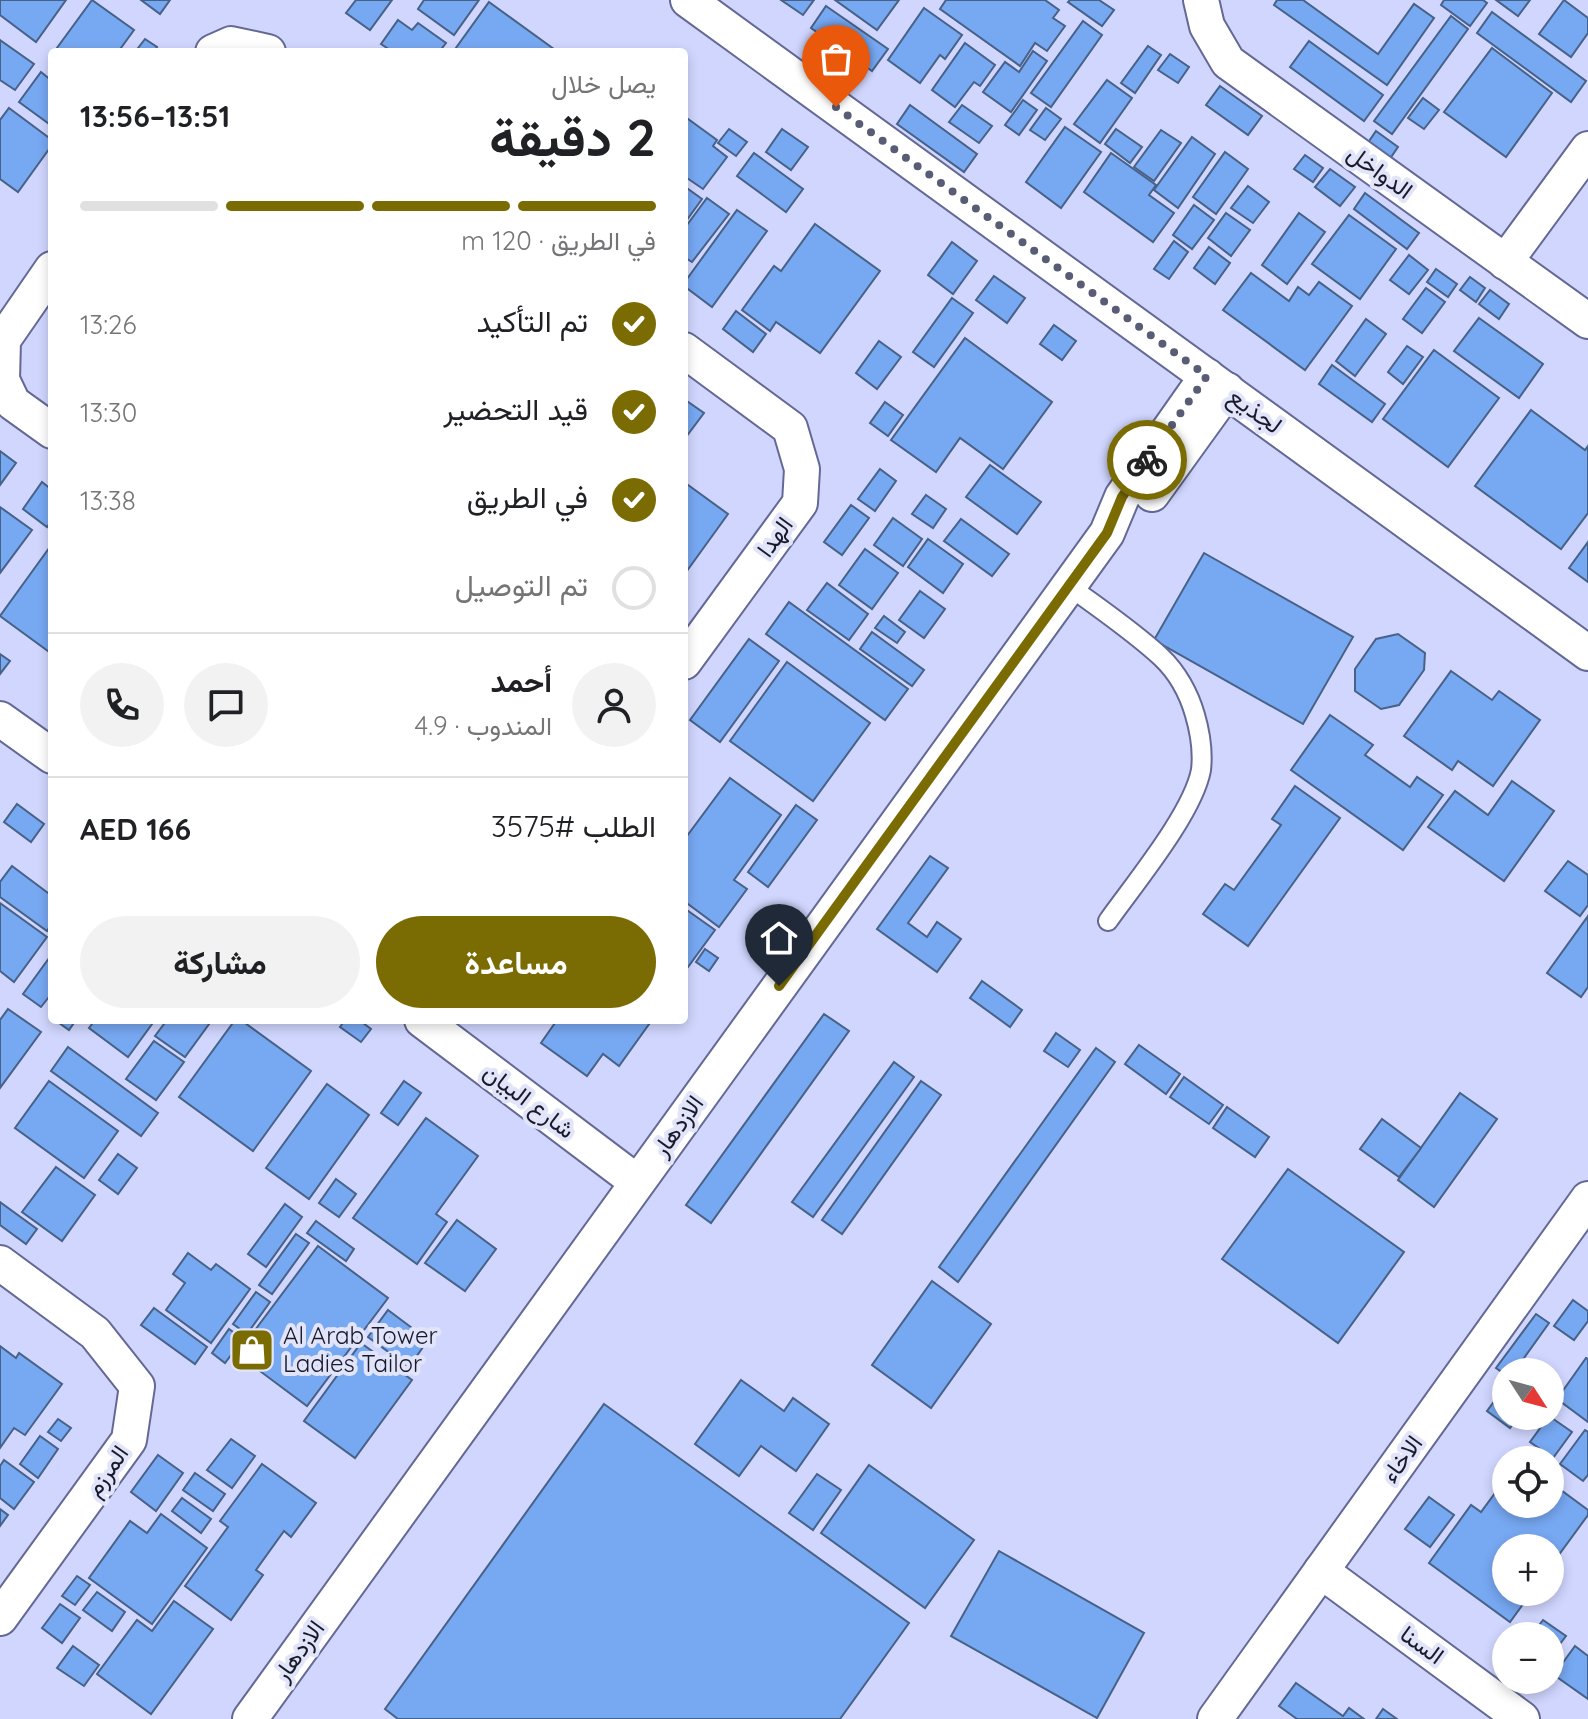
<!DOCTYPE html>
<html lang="ar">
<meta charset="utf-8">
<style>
body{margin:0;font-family:Quicksand,Vazirmatn,sans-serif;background:#f2f2f2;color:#202124;direction:rtl;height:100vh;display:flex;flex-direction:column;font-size:30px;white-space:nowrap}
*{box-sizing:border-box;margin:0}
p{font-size:26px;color:#757577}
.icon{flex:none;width:44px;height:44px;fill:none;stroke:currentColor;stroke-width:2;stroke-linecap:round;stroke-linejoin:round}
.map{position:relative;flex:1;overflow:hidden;direction:ltr}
.drawer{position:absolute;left:48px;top:48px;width:640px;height:976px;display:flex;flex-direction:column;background:#fff;border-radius:8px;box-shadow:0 4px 12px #0003;direction:rtl}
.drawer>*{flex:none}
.needle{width:52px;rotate:126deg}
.buttons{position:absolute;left:1492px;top:1358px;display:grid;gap:16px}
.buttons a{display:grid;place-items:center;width:72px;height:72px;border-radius:50%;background:#fff;box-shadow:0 4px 12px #0003;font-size:40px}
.pin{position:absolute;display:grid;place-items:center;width:68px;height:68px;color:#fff;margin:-82px -34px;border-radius:50% 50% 50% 0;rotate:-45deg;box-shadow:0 0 8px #0007}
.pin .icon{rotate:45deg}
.courier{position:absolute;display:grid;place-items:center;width:80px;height:80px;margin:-40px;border:6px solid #7b6b03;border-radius:50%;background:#fff;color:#222;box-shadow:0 2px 10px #0007}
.head em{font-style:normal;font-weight:700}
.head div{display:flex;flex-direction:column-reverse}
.head{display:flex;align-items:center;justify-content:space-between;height:136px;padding:0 32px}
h1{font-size:52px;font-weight:700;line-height:60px}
.bar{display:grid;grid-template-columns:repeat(4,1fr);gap:12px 8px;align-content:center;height:96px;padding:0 32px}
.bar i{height:10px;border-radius:6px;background:#e0e0e0}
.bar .on{background:#7b6b03}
.bar p{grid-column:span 4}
.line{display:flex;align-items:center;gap:20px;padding:0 32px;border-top:2px solid #e0e0e0}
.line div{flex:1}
.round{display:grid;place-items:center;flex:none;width:84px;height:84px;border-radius:42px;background:#f2f2f2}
ol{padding:0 32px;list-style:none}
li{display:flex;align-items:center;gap:24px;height:88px}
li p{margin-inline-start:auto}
li .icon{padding:8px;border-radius:50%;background:#7b6b03;color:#fff;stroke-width:4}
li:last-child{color:#757577}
li i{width:44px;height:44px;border:4px solid #e0e0e0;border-radius:50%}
.primary-button{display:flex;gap:16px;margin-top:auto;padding:16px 32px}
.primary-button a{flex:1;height:92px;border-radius:48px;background:#7b6b03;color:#fff;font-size:32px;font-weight:700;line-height:92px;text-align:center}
.primary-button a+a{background:#f2f2f2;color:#202124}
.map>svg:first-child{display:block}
.building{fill:#77a8f2;stroke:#476187;stroke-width:2}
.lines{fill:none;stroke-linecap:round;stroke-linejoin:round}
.lane-casing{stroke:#636994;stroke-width:22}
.street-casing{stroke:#636994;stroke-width:38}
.lane{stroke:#fff;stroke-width:18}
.street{stroke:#fff;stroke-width:34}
.done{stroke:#585c75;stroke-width:8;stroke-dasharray:0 14.4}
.route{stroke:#7b6b03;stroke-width:10}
.labels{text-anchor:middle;stroke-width:8;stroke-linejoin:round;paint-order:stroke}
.street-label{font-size:24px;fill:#181a2b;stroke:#e2e5f9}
.poi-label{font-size:24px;fill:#181a2b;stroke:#e2e5f9;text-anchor:start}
</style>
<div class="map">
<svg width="1588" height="1719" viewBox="0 0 1588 1719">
<rect width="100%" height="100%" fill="#d0d6fe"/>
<g class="building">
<path d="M0,0H66L36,42L0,15Z"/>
<path d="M92,0L134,30L118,52H54Z"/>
<path d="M141,0H170L160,14Z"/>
<path d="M356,0H392L370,30L346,13Z"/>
<path d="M424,0H479L454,35L418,9Z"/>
<path d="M781,0H814L803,15Z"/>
<path d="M835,0H899L877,30Z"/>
<path d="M946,0H1045L1059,10L1053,18L1065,26L1047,51L1035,43L1020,66L940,9Z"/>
<path d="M1070,0H1099L1114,10L1102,26L1068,2Z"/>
<path d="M1277,0H1303L1378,54L1414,4L1434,18L1387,85L1274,5Z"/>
<path d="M1444,0H1483L1487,3L1470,26L1441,5Z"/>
<path d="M1496,0H1530L1518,16Z"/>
<path d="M1564,0L1588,18V33L1571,57L1539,34Z"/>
<path d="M489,2L558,52H453Z"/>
<path d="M826,6L888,49L872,71L811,28Z"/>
<path d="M924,8L962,35L945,59L940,55L920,83L888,60Z"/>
<path d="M1492,12L1586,81L1571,102L1477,33Z"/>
<path d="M1451,16L1468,29L1392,134L1374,121Z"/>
<path d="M398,20L412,30L418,23L446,43L439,52H393L381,44Z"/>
<path d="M1083,21L1102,35L1051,107L1031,93Z"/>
<path d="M145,39L157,47L153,52H135Z"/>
<path d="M0,40L34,64L15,90L0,80Z"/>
<path d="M1309,41L1383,95L1364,121L1290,67Z"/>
<path d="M965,43L995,65L980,86L974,82L955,107L932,90Z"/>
<path d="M1148,46L1161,55L1135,93L1121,83Z"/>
<path d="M1492,48L1552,93L1506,157L1444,112Z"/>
<path d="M1033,51L1047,61L1011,112L983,92L1005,62L1019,72Z"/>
<path d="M1170,54L1189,67L1178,83L1158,70Z"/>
<path d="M41,72L52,81V126L19,102Z"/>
<path d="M1107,80L1132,98L1100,143L1074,124Z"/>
<path d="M1220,86L1262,116L1248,135L1206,105Z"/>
<path d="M1423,98L1439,110L1424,129L1408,118Z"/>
<path d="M1023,100L1037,110L1019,135L1005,125Z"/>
<path d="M910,105L977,154L964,172L897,124Z"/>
<path d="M962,105L992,126L979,143L949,122Z"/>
<path d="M9,108L52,140V145L18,192L0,179V120Z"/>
<path d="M1046,108L1061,119L1045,140L1030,130Z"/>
<path d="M684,116L717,140L713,146L727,157L703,189L684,176Z"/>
<path d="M1065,127L1101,152L1061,208L1026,182Z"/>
<path d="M729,129L747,142L736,156L718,143Z"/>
<path d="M782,129L808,147L791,170L766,152Z"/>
<path d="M1116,129L1142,147L1130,163L1105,144Z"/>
<path d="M1161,130L1181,143L1154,181L1134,167Z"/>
<path d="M1376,131L1398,147L1389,160L1367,144Z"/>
<path d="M1192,137L1215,154L1178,208L1154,190Z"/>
<path d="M1225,152L1248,169L1216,214L1193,197Z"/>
<path d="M754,153L803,189L786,212L737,176Z"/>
<path d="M1111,153L1156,185L1149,195L1174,213L1153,242L1084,192Z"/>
<path d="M1305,155L1323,168L1313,182L1294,169Z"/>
<path d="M1330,169L1355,187L1340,206L1315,187Z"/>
<path d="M684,186L702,199L684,224Z"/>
<path d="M1248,186L1269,202L1253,223L1231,208Z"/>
<path d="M1365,193L1419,233L1407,249L1354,209Z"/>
<path d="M707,198L729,214L692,262L684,257V229Z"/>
<path d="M1194,205L1214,220L1192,249L1173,235Z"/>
<path d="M737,210L767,231L712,307L684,286V283Z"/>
<path d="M1226,213L1250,230L1231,256L1208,238Z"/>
<path d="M1299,213L1325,232L1287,284L1262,265Z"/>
<path d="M1349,215L1396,249L1360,299L1312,264Z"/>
<path d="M815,224L880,271L820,353L776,322L770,331L742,310L774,266L781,271Z"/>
<path d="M1174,241L1188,252L1169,279L1154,269Z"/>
<path d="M952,242L977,261L953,294L928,275Z"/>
<path d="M1209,247L1230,263L1215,284L1194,268Z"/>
<path d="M1409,255L1428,270L1409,294L1390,280Z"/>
<path d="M1436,269L1457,284L1448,297L1427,282Z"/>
<path d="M1251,273L1289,301L1298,287L1309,295L1319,282L1352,306L1305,370L1223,310Z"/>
<path d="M994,276L1025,298L1007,323L976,300Z"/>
<path d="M1470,277L1485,288L1476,302L1460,290Z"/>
<path d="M1426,288L1445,302L1422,333L1403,319Z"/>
<path d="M1490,290L1509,304L1499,319L1479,304Z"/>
<path d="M952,298L973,313L934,367L913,352Z"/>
<path d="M736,311L766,334L753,352L723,329Z"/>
<path d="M1479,318L1543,364L1519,398L1454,351Z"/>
<path d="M1366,319L1386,334L1355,376L1336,361Z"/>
<path d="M1054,325L1076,341L1062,360L1040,344Z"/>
<path d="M965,338L1052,402L1003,469L960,438L936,472L891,440Z"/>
<path d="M879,341L901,357L877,389L856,373Z"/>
<path d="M1407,346L1423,357L1403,384L1388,372Z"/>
<path d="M1434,350L1499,398L1448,467L1383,419Z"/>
<path d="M1332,365L1385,404L1372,422L1319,384Z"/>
<path d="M684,399L704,413L686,437L684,436Z"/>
<path d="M885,402L903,415L888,436L870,423Z"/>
<path d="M1531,410L1585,450L1588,446V513L1561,549L1475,486Z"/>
<path d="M0,451L16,463L0,485Z"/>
<path d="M990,465L1041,502L1017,534L966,497Z"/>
<path d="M880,469L896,481L875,511L858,499Z"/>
<path d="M42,482L52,490V520L47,527L23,509Z"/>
<path d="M684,482L728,514L684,575Z"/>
<path d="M926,495L946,509L933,528L912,514Z"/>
<path d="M851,505L869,518L842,555L824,542Z"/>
<path d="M0,507L32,530L0,573Z"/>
<path d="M893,518L922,539L903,566L874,545Z"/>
<path d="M961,519L1009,554L992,576L944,541Z"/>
<path d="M928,539L963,564L943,593L908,567Z"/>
<path d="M1588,542V582L1569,568Z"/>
<path d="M52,544V654L0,616Z"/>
<path d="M865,549L898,573L872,609L839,585Z"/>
<path d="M1204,553L1353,637L1303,724L1154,640Z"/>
<path d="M827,583L868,614L849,640L807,610Z"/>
<path d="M920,591L945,609L924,638L899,620Z"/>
<path d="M789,602L908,689L885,720L766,634Z"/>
<path d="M884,616L905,632L897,643L875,628Z"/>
<path d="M872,632L924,670L912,686L860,649Z"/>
<path d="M1398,634L1425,653L1424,670L1399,705L1381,709L1355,691V669L1376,639Z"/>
<path d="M749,639L779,661L720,742L690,720Z"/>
<path d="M0,654L10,661L0,674Z"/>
<path d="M787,662L870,723L813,801L730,741Z"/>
<path d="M1451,671L1492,700L1499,691L1540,720L1493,786L1458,761L1452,770L1404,736Z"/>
<path d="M1330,715L1373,745L1365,755L1410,787L1417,777L1443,795L1403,850L1291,770Z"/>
<path d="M730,778L781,815L734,880L747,889L719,927L684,901V840Z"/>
<path d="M1512,781L1554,811L1504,881L1428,827L1455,791L1488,815Z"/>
<path d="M1295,786L1340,818L1248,946L1203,914L1225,884L1234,890L1281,825L1272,819Z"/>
<path d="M17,804L44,824L31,842L4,822Z"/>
<path d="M796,805L817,820L768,887L748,872Z"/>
<path d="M930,856L948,868L908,923L927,937L937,922L961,939L937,972L877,929Z"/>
<path d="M1568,861L1588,875V905L1580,916L1545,891Z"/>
<path d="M12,866L52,896V923L47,931L0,897V882Z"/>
<path d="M0,903L47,937L14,982L0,971Z"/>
<path d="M684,908L715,930L688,967L684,965Z"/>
<path d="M1588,916V987L1581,997L1547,973Z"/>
<path d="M705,949L718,958L709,971L696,962Z"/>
<path d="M52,954V993L41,1007L23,994Z"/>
<path d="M982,981L1022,1010L1010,1027L970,998Z"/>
<path d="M8,1009L41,1032L0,1088V1020Z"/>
<path d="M824,1014L849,1031L711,1223L686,1205Z"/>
<path d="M55,1020H76L69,1030Z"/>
<path d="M95,1020H155L128,1057L89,1028Z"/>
<path d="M167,1020H212L185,1057L155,1036Z"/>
<path d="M235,1020H241L311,1071L253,1151L179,1097Z"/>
<path d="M345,1020H359L371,1029L361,1042L340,1027Z"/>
<path d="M557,1020H652L619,1066L603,1054L587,1076L541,1043Z"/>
<path d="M1056,1033L1080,1050L1068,1067L1044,1051Z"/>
<path d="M154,1041L184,1062L156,1100L126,1079Z"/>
<path d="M1139,1045L1180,1074L1166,1094L1125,1064Z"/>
<path d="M68,1047L158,1113L141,1136L51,1071Z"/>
<path d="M1096,1048L1115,1062L958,1282L939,1267Z"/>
<path d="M894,1062L914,1077L813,1217L792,1202Z"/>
<path d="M1184,1077L1223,1105L1209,1124L1170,1097Z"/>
<path d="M49,1081L118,1131L84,1178L15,1128Z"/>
<path d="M404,1081L421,1093L398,1125L381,1113Z"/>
<path d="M921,1081L941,1095L842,1234L822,1220Z"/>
<path d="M327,1084L369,1115L309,1199L266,1168Z"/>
<path d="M1460,1093L1497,1119L1434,1207L1398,1180Z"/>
<path d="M1227,1107L1269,1137L1255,1157L1213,1128Z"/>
<path d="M426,1118L478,1156L436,1214L447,1222L417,1264L353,1218Z"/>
<path d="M1382,1119L1421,1148L1399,1177L1360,1149Z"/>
<path d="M118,1154L137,1168L118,1194L99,1180Z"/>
<path d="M56,1167L95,1195L62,1241L22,1212Z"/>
<path d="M1288,1169L1404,1252L1338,1343L1222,1259Z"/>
<path d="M336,1179L356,1194L339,1217L319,1203Z"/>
<path d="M0,1202L37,1229L26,1244L0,1225Z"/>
<path d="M285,1204L302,1217L266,1267L248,1254Z"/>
<path d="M457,1220L496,1249L465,1291L425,1263Z"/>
<path d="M316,1221L354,1249L346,1261L307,1233Z"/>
<path d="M296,1234L309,1243L272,1294L259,1285Z"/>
<path d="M318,1246L388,1298L307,1406L237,1354Z"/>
<path d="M188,1253L211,1270L216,1264L250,1289L211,1343L166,1310L185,1283L173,1274Z"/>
<path d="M932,1281L991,1324L931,1408L872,1365Z"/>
<path d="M256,1292L270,1302L247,1334L233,1324Z"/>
<path d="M1573,1300L1588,1311V1321L1574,1340L1554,1326Z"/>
<path d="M154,1308L207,1347L195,1364L141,1325Z"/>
<path d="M388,1310L428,1340L409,1367L368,1337Z"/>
<path d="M1536,1314L1549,1323L1514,1372H1506V1375L1496,1368Z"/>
<path d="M229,1329L243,1339L225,1363L212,1353Z"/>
<path d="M361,1343L412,1380L355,1458L304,1421Z"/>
<path d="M0,1346L16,1358L19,1353L62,1384L25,1435L14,1428L0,1448Z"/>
<path d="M1586,1358L1588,1359V1422L1557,1399Z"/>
<path d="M741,1380L784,1411L793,1398L829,1424L796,1471L761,1446L739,1476L695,1444Z"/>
<path d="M1504,1388L1506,1416H1519L1510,1428L1487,1411Z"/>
<path d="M604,1404L909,1623L840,1719H398L385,1709Z"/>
<path d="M1549,1416L1572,1432L1553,1458L1530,1442Z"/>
<path d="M58,1419L71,1428L61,1441L48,1432Z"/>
<path d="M1585,1430L1588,1432V1475L1583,1481L1560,1464Z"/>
<path d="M40,1436L58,1449L38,1478L20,1464Z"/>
<path d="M231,1439L255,1456L232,1488L207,1470Z"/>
<path d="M158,1455L183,1473L156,1511L131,1492Z"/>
<path d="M4,1460L34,1482L14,1509L0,1498V1466Z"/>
<path d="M262,1464L316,1503L291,1537L284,1531L256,1570L263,1575L231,1620L185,1586L228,1527L220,1521Z"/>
<path d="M869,1465L974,1540L925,1608L821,1533Z"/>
<path d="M195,1473L225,1494L213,1511L183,1490Z"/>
<path d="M817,1474L841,1490L813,1530L789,1513Z"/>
<path d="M1506,1478V1504H1550V1482L1588,1510V1515L1550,1567V1548H1506V1592H1532L1510,1622L1429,1563L1471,1505L1481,1512Z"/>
<path d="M1429,1497L1454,1515L1430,1547L1405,1529Z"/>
<path d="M182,1498L211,1519L201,1533L172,1511Z"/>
<path d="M0,1509L8,1515L0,1526Z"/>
<path d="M161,1514L207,1548L152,1624L89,1578L130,1521L147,1533Z"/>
<path d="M999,1551L1144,1633L1097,1718L951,1636Z"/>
<path d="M77,1576L90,1585L75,1605L62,1596Z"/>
<path d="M97,1592L125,1612L112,1631L83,1610Z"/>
<path d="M174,1601L213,1629L151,1714L97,1674L137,1620L152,1631Z"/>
<path d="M60,1604L80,1618L62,1643L42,1628Z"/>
<path d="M1543,1620L1566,1636L1550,1657V1636H1531Z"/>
<path d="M73,1646L99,1665L84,1686L57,1668Z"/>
<path d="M1575,1646L1588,1656V1699L1554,1675Z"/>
<path d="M1296,1683L1343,1716L1349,1708L1364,1719H1297L1279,1706Z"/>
<path d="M1383,1709L1397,1719H1376Z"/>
</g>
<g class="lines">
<g class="lane-casing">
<path id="lane" d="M1069,586C1100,609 1133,631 1161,657C1177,672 1189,694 1195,715C1200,732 1203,752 1201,770C1193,813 1135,883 1108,921"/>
</g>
<g class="street-casing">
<g id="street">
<path d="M688,0L1588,653"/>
<path d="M1201,0L1207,26L1228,62L1588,321"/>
<path d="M213,52L231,44L268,52"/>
<path d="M1505,262L1588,149"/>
<path d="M52,269L3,340L2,380L13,403L52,431"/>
<path d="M684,350L790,428L802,469L800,503L684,662"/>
<path d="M1152,494L1227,390"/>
<path d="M0,719L52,756"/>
<path d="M422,1020L637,1182"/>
<path d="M0,1263L95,1333L137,1386L129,1440L0,1618"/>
<path d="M1321,1571L1522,1719"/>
<path d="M250,1719L1107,533L1122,497L1207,376"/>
<path d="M1215,1719L1588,1199"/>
</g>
</g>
<use href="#lane" class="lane"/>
<use href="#street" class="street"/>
</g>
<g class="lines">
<path class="done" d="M836,107L1207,376L1147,460"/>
<path class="route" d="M779,986L1107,533L1122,497L1147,460"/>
</g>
<defs>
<g id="shop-square" transform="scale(2.3)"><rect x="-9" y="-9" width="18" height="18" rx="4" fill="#7b6b03" stroke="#e2e5f9"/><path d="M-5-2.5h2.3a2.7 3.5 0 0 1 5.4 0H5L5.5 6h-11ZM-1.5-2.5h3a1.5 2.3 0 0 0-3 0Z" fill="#fff"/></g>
</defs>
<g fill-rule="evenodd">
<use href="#shop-square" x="252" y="1350"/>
</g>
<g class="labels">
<g class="street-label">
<text transform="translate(1380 172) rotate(36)" y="8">الدواخل</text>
<text transform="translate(1255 411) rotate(36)" y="8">لجذيع</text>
<text transform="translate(775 537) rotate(-54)" y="8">الهدا</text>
<text transform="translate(529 1101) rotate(37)" y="8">شارع البيان</text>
<text transform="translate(678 1126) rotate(-54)" y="8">الازدهار</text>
<text transform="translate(1402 1459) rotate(-54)" y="8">الاخاء</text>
<text transform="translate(107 1471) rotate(-55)" y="8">المرزم</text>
<text transform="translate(1422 1645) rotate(36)" y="8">السنا</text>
<text transform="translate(299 1651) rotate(-54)" y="8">الازدهار</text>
</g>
<g class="poi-label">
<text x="283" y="1344">Al Arab Tower<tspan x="283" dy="28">Ladies Tailor</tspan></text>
</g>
</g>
</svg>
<div class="buttons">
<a><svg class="needle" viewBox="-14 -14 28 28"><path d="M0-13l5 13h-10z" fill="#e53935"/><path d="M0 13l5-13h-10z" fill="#757577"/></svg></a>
<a><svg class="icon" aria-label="locate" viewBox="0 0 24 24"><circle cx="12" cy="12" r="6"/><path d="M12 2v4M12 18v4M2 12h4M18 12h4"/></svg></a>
<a>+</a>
<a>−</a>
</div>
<div class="pin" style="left:836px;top:107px;background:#ea580c"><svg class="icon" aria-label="bag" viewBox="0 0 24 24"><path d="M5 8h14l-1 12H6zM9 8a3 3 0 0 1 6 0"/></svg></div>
<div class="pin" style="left:779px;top:986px;background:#1f2937"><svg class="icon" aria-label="home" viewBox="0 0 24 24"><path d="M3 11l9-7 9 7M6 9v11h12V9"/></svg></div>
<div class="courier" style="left:1147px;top:460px"><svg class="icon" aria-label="bike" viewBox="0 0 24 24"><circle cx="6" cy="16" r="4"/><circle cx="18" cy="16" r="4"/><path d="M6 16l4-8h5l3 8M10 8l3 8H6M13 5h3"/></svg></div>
<section class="drawer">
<div class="head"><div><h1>2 دقيقة</h1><p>يصل خلال</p></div><em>13:51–13:56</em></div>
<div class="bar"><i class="on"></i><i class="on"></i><i class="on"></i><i></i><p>في الطريق · 120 m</p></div>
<ol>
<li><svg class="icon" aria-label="check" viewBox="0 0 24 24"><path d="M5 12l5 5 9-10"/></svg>تم التأكيد<p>13:26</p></li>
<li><svg class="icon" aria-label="check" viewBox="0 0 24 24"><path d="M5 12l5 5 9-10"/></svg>قيد التحضير<p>13:30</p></li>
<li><svg class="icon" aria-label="check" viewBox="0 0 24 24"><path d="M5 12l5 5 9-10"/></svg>في الطريق<p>13:38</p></li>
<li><i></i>تم التوصيل</li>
</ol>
<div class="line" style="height:144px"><a class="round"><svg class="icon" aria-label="person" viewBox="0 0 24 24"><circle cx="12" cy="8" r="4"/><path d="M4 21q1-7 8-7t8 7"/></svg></a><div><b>أحمد</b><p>المندوب · 4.9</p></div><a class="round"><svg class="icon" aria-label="chat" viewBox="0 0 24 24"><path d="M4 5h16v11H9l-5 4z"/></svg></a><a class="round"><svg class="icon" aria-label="phone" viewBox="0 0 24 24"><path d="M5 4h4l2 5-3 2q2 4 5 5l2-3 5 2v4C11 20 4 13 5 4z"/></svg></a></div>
<div class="line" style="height:104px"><div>الطلب #3575</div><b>AED 166</b></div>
<div class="primary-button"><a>مساعدة</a><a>مشاركة</a></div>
</section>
</div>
